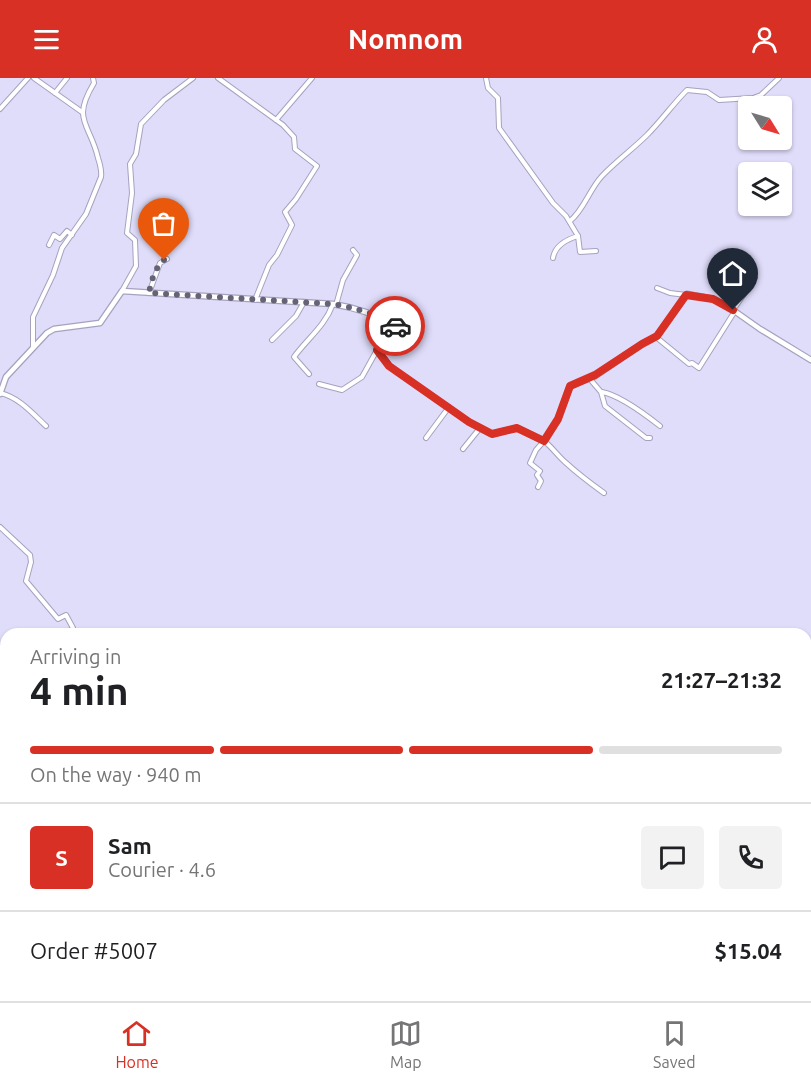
<!DOCTYPE html>
<meta charset="utf-8">
<style>
body{margin:0;font-family:Ubuntu,sans-serif;background:#f2f2f2;color:#202124;height:100vh;display:flex;flex-direction:column;font-size:22px;white-space:nowrap}
*{box-sizing:border-box;margin:0}
p{font-size:20px;color:#757577}
.icon{flex:none;width:33px;height:33px;fill:none;stroke:currentColor;stroke-width:2;stroke-linecap:round;stroke-linejoin:round}
.map{position:relative;flex:1;overflow:hidden}
.side{position:absolute;left:0px;top:550px;width:812px;height:374px;display:flex;flex-direction:column;background:#fff;border-radius:18px 18px 0 0;box-shadow:0 2px 4px #0004}
.side>*{flex:none}
.needle{width:39px;rotate:127deg}
.fabs{position:absolute;left:738px;top:18px;display:grid;gap:12px}
.fabs a{display:grid;place-items:center;width:54px;height:54px;border-radius:6px;background:#fff;box-shadow:0 2px 4px #0004;font-size:30px}
.pin{position:absolute;display:grid;place-items:center;width:51px;height:51px;color:#fff;margin:-62px -26px;border-radius:50% 50% 50% 0;rotate:-45deg;box-shadow:0 0 6px #0007}
.pin .icon{rotate:45deg}
.courier{position:absolute;display:grid;place-items:center;width:60px;height:60px;margin:-30px;border:4px solid #d93025;border-radius:50%;background:#fff;color:#222;box-shadow:0 2px 8px #0007}
.head em{font-style:normal;font-weight:700}
.head div{display:flex;flex-direction:column-reverse}
.head{display:flex;align-items:center;justify-content:space-between;height:102px;padding:0 30px}
h1{font-size:39px;font-weight:700;line-height:45px}
.bar{display:grid;grid-template-columns:repeat(4,1fr);gap:9px 6px;align-content:center;height:72px;padding:0 30px}
.bar i{height:8px;border-radius:4px;background:#e0e0e0}
.bar .on{background:#d93025}
.bar p{grid-column:span 4}
.line{display:flex;align-items:center;gap:15px;padding:0 30px;border-top:2px solid #e0e0e0}
.line div{flex:1}
.round{display:grid;place-items:center;flex:none;width:63px;height:63px;border-radius:6px;background:#f2f2f2}
header{display:flex;justify-content:space-between;align-items:center;height:78px;padding:0 30px;background:#d93025;color:#fff;font-size:27px;font-weight:700}
.menu{display:flex;justify-content:space-around;align-items:center;height:84px;border-top:2px solid #e0e0e0;background:#fff;font-size:16px;color:#757577}
.menu a{display:grid;justify-items:center;gap:3px}
.menu .on{color:#d93025}
.map>svg:first-child{display:block}
.green{fill:#e8ba82}
.water{fill:#8578cd}
.lines{fill:none;stroke-linecap:round;stroke-linejoin:round}
.minor-casing{stroke:#a5a2be;stroke-width:6}
.tertiary-casing{stroke:#a5a2be;stroke-width:7}
.minor{stroke:#fff;stroke-width:4}
.tertiary{stroke:#fff;stroke-width:4.5}
.done{stroke:#656375;stroke-width:6;stroke-dasharray:0 10.8}
.route{stroke:#d93025;stroke-width:8}
</style>
<header><svg class="icon" aria-label="menu" viewBox="0 0 24 24"><path d="M4 6h16M4 12h16M4 18h16"/></svg>Nomnom<svg class="icon" aria-label="person" viewBox="0 0 24 24"><circle cx="12" cy="8" r="4"/><path d="M4 21q1-7 8-7t8 7"/></svg></header>
<div class="map">
<svg width="811" height="923" viewBox="0 0 811 923">
<rect width="100%" height="100%" fill="#e0ddfb"/>
<path class="green" d="M806,834L811,838V917L797,922L789,918H806Z"/>
<path class="water" d="M204,918H299L301,923H201Z"/>
<g class="lines">
<g class="minor-casing">
<g id="minor">
<path d="M34,0L82,34"/>
<path d="M218,0L283,47L294,59L295,71L317,88L296,121L285,134L292,147L277,177L269,187L255,222"/>
<path d="M486,0L488,10L498,20L499,50L553,125L566,138L578,158C568,161 555,167 553,180"/>
<path d="M55,15L67,0"/>
<path d="M0,31L28,0"/>
<path d="M276,42L312,0"/>
<path d="M570,143C584,132 589,112 602,98C616,83 633,71 647,57C661,43 673,26 687,12L707,14L719,22L753,20L761,17L779,0"/>
<path d="M578,158L580,174L596,173"/>
<path d="M49,167L54,157L60,161L67,153L72,157"/>
<path d="M657,210L670,215L686,217"/>
<path d="M122,213L136,188L135,162L127,155L132,115L130,86L136,76L141,46L164,22L193,0"/>
<path d="M149,215L160,185L167,181"/>
<path d="M336,227L343,202L357,177L353,172"/>
<path d="M733,232L755,200"/>
<path d="M656,259L689,286L692,285L699,290L735,233"/>
<path d="M272,262L296,238L304,224"/>
<path d="M33,269V239L53,197L62,170L86,136L101,99C102,92 100,86 98,80C90,45 71,43 94,5L93,0"/>
<path d="M309,296L294,279C307,261 325,248 333,226"/>
<path d="M589,300L601,314L605,328L646,360H650"/>
<path d="M319,306L342,312L362,299L377,272"/>
<path d="M602,314C619,317 646,337 660,348"/>
<path d="M0,315C20,320 32,335 46,348"/>
<path d="M426,360L449,329"/>
<path d="M463,371L480,350"/>
<path d="M538,409L541,403L537,397L540,393L530,385L536,372L544,363C552,369 557,377 565,384C577,395 590,405 604,415"/>
<path d="M0,449L30,477L31,484L26,503L58,541L66,537L73,550L66,556"/>
<path d="M0,752L6,746"/>
<path d="M301,918V923"/>
<path d="M673,918L678,923"/>
<path d="M564,923L569,918"/>
<path d="M706,923L709,918"/>
</g>
</g>
<g class="tertiary-casing">
<g id="tertiary">
<path d="M0,316L6,299L47,255L54,251L100,245L122,213L333,226C352,229 380,237 395,248L377,272L389,288L469,344L492,356L517,350L544,363L558,341L570,308L595,298L642,266L657,258L687,216L713,221L733,232L760,251L811,282"/>
<path d="M806,772H811"/>
<path d="M0,811H6"/>
</g>
</g>
<use href="#minor" class="minor"/>
<use href="#tertiary" class="tertiary"/>
</g>
<g class="lines">
<path class="done" d="M164,182C155,189 151,204 149,215L333,226C351,229 382,237 395,248"/>
<path class="route" d="M395,248L377,272L389,288L469,344L492,356L517,350L544,363L558,341L570,308L595,297L642,266L657,258L686,217L713,221L733,232"/>
</g>
</svg>
<div class="fabs">
<a><svg class="needle" viewBox="-14 -14 28 28"><path d="M0-13l5 13h-10z" fill="#e53935"/><path d="M0 13l5-13h-10z" fill="#757577"/></svg></a>
<a><svg class="icon" aria-label="layers" viewBox="0 0 24 24"><path d="M12 4l9 5-9 5-9-5zM3 14l9 5 9-5"/></svg></a>
</div>
<div class="pin" style="left:164px;top:182px;background:#ea580c"><svg class="icon" aria-label="bag" viewBox="0 0 24 24"><path d="M5 8h14l-1 12H6zM9 8a3 3 0 0 1 6 0"/></svg></div>
<div class="pin" style="left:733px;top:232px;background:#1f2937"><svg class="icon" aria-label="home" viewBox="0 0 24 24"><path d="M3 11l9-7 9 7M6 9v11h12V9"/></svg></div>
<div class="courier" style="left:395px;top:248px"><svg class="icon" aria-label="car" viewBox="0 0 24 24"><path d="M5 17H2v-5l4-1 3-4h7l3 4 3 1v5h-3M9 17h6M6 11h13"/><circle cx="7" cy="17" r="2"/><circle cx="17" cy="17" r="2"/></svg></div>
<section class="side">
<div class="head"><div><h1>4 min</h1><p>Arriving in</p></div><em>21:27–21:32</em></div>
<div class="bar"><i class="on"></i><i class="on"></i><i class="on"></i><i></i><p>On the way · 940 m</p></div>
<div class="line" style="height:108px"><b class="round" style="background:#d93025;color:#fff">S</b><div><b>Sam</b><p>Courier · 4.6</p></div><a class="round"><svg class="icon" aria-label="chat" viewBox="0 0 24 24"><path d="M4 5h16v11H9l-5 4z"/></svg></a><a class="round"><svg class="icon" aria-label="phone" viewBox="0 0 24 24"><path d="M5 4h4l2 5-3 2q2 4 5 5l2-3 5 2v4C11 20 4 13 5 4z"/></svg></a></div>
<div class="line" style="height:78px"><div>Order #5007</div><b>$15.04</b></div>
</section>
</div>
<nav class="menu">
<a class="on"><svg class="icon" aria-label="home" viewBox="0 0 24 24"><path d="M3 11l9-7 9 7M6 9v11h12V9"/></svg>Home</a>
<a><svg class="icon" aria-label="map" viewBox="0 0 24 24"><path d="M3 6l6-2 6 2 6-2v14l-6 2-6-2-6 2zM9 4v14M15 6v14"/></svg>Map</a>
<a><svg class="icon" aria-label="saved" viewBox="0 0 24 24"><path d="M7 4h10v16l-5-4-5 4z"/></svg>Saved</a>
</nav>
